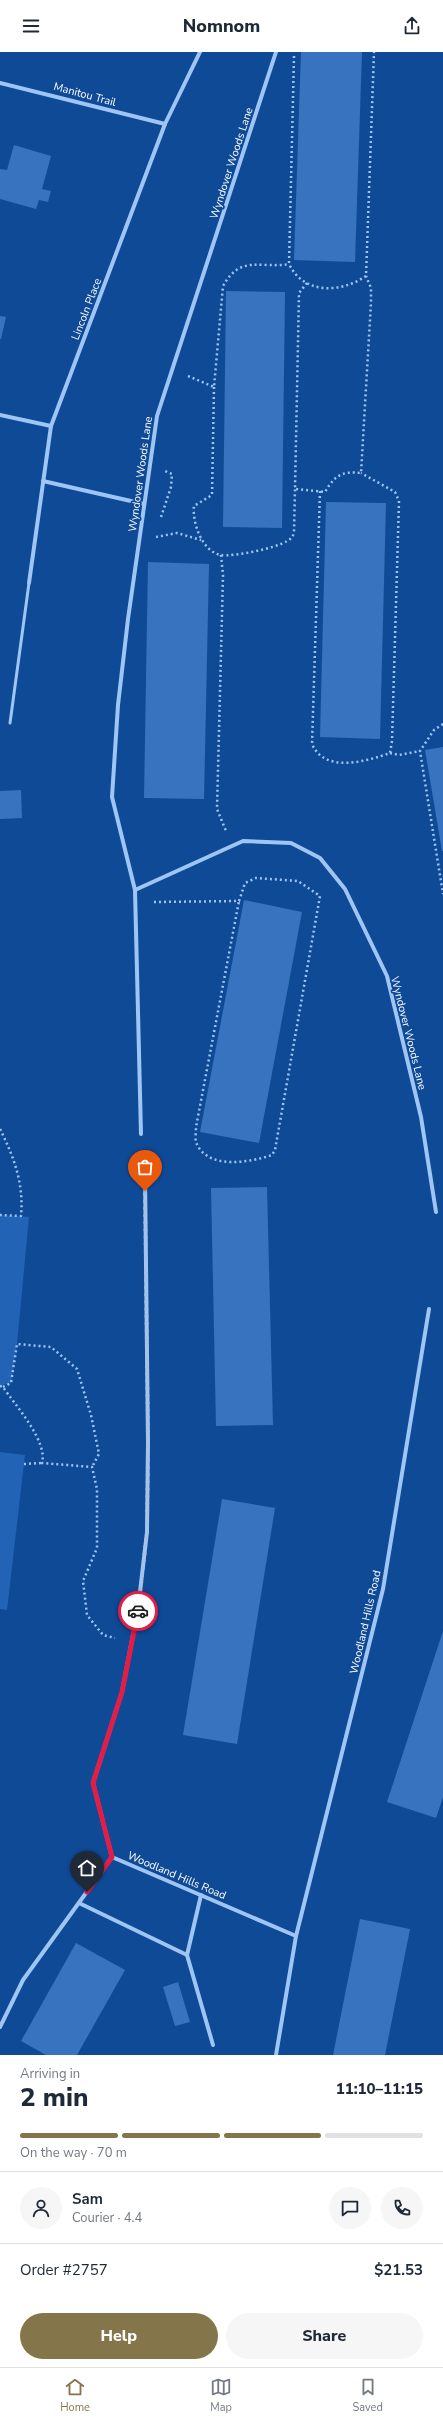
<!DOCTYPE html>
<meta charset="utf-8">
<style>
body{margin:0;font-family:"Nunito Sans",sans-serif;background:#f6f6f7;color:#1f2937;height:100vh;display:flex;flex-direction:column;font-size:15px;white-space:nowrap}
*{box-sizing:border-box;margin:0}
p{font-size:13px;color:#747a83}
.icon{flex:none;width:22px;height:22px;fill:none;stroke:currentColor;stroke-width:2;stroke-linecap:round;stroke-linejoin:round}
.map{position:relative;height:2003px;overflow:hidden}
.side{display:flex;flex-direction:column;background:#fff;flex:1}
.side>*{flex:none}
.pin{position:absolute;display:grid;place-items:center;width:34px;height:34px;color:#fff;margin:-41px -17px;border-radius:50% 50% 50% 0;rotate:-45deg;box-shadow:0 0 4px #0007}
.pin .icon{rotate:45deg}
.courier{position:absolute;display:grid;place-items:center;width:40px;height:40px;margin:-20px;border:3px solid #e11d48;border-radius:50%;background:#fff;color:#222;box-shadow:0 1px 5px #0007}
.summary em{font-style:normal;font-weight:800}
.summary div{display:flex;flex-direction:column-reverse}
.summary{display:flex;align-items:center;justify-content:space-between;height:68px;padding:0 20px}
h1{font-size:26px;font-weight:800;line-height:30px}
.bar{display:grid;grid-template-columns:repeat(4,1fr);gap:6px 4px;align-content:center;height:48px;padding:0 20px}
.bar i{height:5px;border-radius:3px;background:#e0e1e3}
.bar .on{background:#84754a}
.bar p{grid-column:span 4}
.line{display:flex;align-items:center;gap:10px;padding:0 20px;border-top:1px solid #e0e1e3}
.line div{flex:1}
.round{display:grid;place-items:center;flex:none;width:42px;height:42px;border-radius:21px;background:#f6f6f7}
.button{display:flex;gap:8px;margin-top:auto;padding:8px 20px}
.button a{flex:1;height:46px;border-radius:24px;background:#84754a;color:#fff;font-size:16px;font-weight:800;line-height:46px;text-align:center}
.button a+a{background:#f6f6f7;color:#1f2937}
header{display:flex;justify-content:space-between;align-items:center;height:52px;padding:0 20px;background:#fff;font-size:18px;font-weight:800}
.tabs{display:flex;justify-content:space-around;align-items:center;height:56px;border-top:1px solid #e0e1e3;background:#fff;font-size:11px;color:#747a83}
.tabs a{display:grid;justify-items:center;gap:2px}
.tabs .on{color:#84754a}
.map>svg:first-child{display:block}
.green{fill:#2263b6}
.building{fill:#3873bf}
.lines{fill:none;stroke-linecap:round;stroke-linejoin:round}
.path{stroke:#9fc5f4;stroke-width:2.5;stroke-dasharray:2 3;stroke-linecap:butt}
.lane{stroke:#9fc5f4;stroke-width:3}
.street{stroke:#9fc5f4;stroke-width:4}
.done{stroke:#abc0db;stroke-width:4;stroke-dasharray:0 7.2}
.route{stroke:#e11d48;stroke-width:5}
.labels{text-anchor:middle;stroke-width:3.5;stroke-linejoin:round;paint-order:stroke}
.street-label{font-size:11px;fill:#fff;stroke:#0f4a97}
</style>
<header><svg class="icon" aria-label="menu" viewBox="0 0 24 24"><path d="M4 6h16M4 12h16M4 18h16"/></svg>Nomnom<svg class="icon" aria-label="share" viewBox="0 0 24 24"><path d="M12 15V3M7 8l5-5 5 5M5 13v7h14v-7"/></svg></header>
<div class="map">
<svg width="443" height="2003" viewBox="0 0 443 2003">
<rect width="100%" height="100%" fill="#0f4a97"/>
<g class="green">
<path d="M0,1163L29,1165L17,1292L11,1331L0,1334Z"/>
<path d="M0,1400L25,1403L7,1558L0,1557Z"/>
</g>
<g class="building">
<path d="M301,0H362L355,210L294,208Z"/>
<path d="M14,93L51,104L42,137L51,139L48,150L39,148L36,157L0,147V117L7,118Z"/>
<path d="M226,239L285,240L282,476L223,475Z"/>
<path d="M0,264L6,265L1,287H0Z"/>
<path d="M326,450L386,451L380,687L320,685Z"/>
<path d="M148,510L209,512L204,747L144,746Z"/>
<path d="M443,695V799H442L425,698Z"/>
<path d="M21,738L22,766L0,767V739Z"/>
<path d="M244,848L302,860L259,1091L200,1080Z"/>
<path d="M267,1135L273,1373L216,1374L211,1136Z"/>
<path d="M222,1447L275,1456L237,1692L183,1683Z"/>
<path d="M443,1579V1745L436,1766L387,1750Z"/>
<path d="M360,1867L410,1877L385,2003H333Z"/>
<path d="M76,1891L125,1918L77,2003H46L21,1989Z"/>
<path d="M178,1930L190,1970L175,1974L163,1935Z"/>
</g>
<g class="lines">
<g class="path">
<path d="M294,4L289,212C304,243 341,241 366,224L374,0"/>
<path d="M307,231L299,241L295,437L325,440C335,423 342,419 361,421L371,251V236L366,224"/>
<path d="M188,324L214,335L223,234C241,202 260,217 289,212"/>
<path d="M214,335L212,443L194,454C192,470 202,500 221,503C233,505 277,496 287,489C291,487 293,485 294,480L295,437"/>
<path d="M320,439L312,692C325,722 367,709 390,701L392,689L399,449L395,440L361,421"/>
<path d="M161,465L171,435L172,422L165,419"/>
<path d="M156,485L177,481L201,488"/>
<path d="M221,503L223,523L217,757L226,779"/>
<path d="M443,672L434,678L420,699L443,842"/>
<path d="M390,701L399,703L420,699"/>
<path d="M154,850L239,849L245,831L256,826L298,829L320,844L275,1098L272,1103C251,1110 207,1119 196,1090C195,1086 196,1080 196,1075L239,849"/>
<path d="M0,1077C14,1105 24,1132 21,1164L0,1163"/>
<path d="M0,1334L3,1335C15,1353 48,1389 42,1411L92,1415L97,1437V1496L83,1529L87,1563L103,1583L115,1586"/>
<path d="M3,1335L11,1331L17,1292L51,1295L77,1317L91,1363L99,1402L92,1415"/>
<path d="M24,1412L42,1411"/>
</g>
<path class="lane" d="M10,671L29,531"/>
<g class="street">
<path d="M0,31L165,72"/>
<path d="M0,363L51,374"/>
<path d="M43,429L144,452"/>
<path d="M29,531L51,374L165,72L200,0"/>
<path d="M135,838L243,789L291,791L320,806L345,837L387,924L421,1065L436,1160"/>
<path d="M141,1082L135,838L112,745L118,653L128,567L157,364L276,0"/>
<path d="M145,1123L148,1390L147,1480L138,1557L122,1640L93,1731L112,1805L296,1884"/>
<path d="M79,1851L187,1903L213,1993"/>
<path d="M187,1903L201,1843"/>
<path d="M0,1975L23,1928L112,1805"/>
<path d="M276,2003L296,1884L383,1537L429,1257"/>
</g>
</g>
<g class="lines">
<path class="done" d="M138,1559L147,1480L148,1390L145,1139"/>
<path class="route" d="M87,1840L112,1805L93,1731L122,1640L138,1559"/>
</g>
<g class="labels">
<g class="street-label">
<text transform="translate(85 42) rotate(15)" y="4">Manitou Trail</text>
<text transform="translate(231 111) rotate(-72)" y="4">Wyndover Woods Lane</text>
<text transform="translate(86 257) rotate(-69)" y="4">Lincoln Place</text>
<text transform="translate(140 422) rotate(-82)" y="4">Wyndover Woods Lane</text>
<text transform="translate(409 981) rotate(76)" y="4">Wyndover Woods Lane</text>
<text transform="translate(365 1570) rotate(-77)" y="4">Woodland Hills Road</text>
<text transform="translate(177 1823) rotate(23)" y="4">Woodland Hills Road</text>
</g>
</g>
</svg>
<div class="pin" style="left:145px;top:1139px;background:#ea580c"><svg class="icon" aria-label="bag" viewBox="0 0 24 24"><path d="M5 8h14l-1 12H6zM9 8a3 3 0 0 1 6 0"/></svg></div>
<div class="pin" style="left:87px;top:1840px;background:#1f2937"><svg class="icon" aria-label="home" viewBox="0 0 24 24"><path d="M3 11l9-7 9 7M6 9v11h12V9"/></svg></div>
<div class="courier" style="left:138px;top:1559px"><svg class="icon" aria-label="car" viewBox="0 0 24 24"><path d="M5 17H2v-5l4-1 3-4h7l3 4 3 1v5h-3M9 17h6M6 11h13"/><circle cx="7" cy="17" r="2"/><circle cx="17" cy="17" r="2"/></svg></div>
</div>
<section class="side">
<div class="summary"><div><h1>2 min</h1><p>Arriving in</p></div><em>11:10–11:15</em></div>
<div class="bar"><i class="on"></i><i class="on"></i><i class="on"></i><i></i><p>On the way · 70 m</p></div>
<div class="line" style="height:72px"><a class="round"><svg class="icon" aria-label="person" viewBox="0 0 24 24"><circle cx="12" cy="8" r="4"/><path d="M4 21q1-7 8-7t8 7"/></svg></a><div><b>Sam</b><p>Courier · 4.4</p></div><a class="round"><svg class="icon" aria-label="chat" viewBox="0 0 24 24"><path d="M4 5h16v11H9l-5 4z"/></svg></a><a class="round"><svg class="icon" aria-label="phone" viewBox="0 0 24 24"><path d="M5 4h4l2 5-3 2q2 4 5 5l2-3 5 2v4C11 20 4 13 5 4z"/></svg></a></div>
<div class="line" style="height:52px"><div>Order #2757</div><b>$21.53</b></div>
<div class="button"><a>Help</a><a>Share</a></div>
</section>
<nav class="tabs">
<a class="on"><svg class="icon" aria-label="home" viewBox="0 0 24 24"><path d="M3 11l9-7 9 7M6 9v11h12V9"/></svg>Home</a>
<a><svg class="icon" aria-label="map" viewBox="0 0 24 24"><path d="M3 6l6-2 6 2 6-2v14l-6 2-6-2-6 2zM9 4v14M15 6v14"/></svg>Map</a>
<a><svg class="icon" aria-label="saved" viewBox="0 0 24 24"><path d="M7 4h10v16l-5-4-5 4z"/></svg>Saved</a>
</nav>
